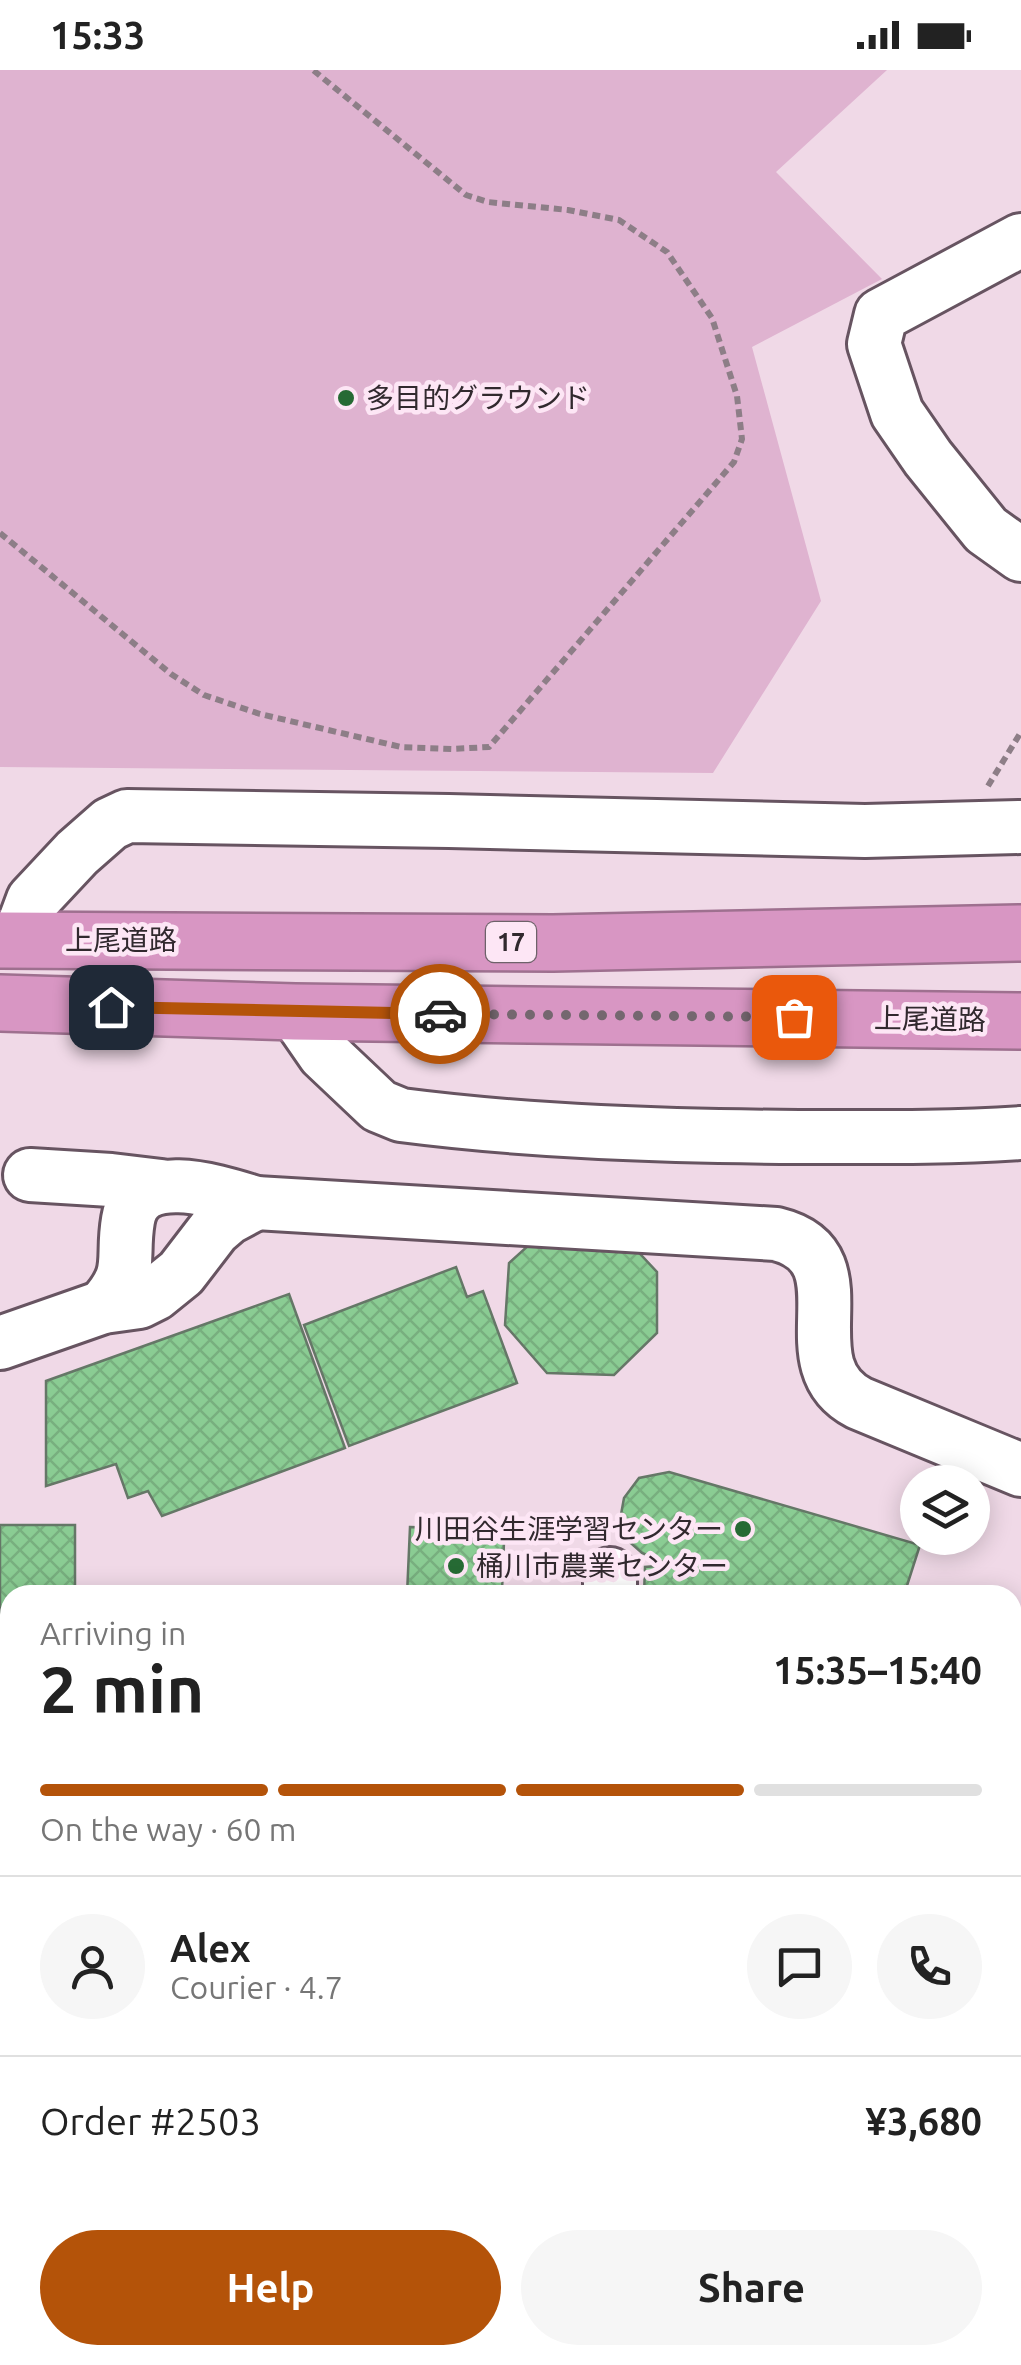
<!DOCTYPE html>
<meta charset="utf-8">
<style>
body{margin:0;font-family:Ubuntu,"Noto Sans JP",sans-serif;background:#f6f6f6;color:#222;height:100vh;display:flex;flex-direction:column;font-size:38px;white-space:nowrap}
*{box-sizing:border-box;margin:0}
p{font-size:32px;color:#767676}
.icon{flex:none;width:55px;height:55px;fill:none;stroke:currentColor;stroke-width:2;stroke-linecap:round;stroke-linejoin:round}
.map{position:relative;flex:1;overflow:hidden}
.side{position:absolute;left:0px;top:1515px;width:1022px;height:780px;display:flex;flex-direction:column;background:#fff;border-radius:30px 30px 0 0;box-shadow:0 5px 25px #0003}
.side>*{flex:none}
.fabs{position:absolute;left:900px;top:1395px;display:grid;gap:20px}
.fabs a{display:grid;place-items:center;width:90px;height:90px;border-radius:50%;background:#fff;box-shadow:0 5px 25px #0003;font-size:50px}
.pin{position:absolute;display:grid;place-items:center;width:85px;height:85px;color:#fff;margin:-42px;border-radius:20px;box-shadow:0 5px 15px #0006}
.courier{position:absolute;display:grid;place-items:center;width:100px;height:100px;margin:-50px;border:8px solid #b45309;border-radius:50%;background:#fff;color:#222;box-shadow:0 2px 12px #0007}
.overview em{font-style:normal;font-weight:600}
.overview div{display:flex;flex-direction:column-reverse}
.overview{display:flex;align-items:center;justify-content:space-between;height:170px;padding:0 40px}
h1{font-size:65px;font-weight:600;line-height:75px}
.bar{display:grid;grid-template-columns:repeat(4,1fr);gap:15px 10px;align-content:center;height:120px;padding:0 40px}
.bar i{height:12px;border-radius:8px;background:#e0e0e0}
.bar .current{background:#b45309}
.bar p{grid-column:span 4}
.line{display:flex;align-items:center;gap:25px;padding:0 40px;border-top:2px solid #e0e0e0}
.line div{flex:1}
.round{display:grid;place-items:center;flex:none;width:105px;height:105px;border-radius:52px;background:#f6f6f6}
.button{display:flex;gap:20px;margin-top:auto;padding:20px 40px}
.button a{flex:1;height:115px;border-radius:60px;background:#b45309;color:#fff;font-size:40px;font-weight:600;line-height:115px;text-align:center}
.button a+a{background:#f6f6f6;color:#222}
.status{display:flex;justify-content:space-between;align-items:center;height:70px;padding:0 50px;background:#fff;direction:ltr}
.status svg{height:28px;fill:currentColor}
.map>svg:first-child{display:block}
.green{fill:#dfb3d0}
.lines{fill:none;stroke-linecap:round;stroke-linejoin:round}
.stream{stroke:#cd87b7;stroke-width:11}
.building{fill:url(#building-cross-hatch);stroke:#657767;stroke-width:2.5}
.minor-casing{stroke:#675461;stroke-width:58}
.highway-casing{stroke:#9e708f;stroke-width:60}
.path{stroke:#8d7e87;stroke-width:6;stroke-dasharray:8 5;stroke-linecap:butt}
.minor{stroke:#fff;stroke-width:52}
.highway{stroke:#d896c3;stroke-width:55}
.done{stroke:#74676f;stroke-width:10;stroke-dasharray:0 18}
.route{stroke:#b45309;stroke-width:12}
.poi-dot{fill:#266a34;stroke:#fde6f5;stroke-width:4}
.labels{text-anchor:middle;stroke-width:9;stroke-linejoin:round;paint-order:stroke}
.shield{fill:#fde6f5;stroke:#6e626a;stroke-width:2.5}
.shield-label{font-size:25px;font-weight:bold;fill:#31292e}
.poi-label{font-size:28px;fill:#31292e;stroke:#fde6f5;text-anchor:start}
.street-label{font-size:28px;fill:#31292e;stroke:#fde6f5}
</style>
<div class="status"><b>15:33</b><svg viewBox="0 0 49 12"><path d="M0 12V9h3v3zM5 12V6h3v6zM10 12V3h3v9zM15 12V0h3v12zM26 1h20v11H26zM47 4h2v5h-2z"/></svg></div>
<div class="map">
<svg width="1021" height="2295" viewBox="0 0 1021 2295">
<defs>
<pattern id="building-cross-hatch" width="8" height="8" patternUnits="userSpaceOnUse" patternTransform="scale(2.5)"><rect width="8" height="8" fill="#8acc93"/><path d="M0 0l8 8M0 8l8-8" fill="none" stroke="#78af7f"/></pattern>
</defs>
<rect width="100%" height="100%" fill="#f0d9e7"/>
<path class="green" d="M0,0H887L776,102L882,209L752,277L821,531L713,703L0,697Z"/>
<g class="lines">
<g class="stream">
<path d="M0,2207L10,2220"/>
<path d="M57,2285L64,2295"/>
</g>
</g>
<g class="building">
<path d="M551,1155L614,1156L657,1202V1263L614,1305L547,1303L505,1255L509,1193Z"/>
<path d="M456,1197L467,1227L483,1221L517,1313L349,1376L304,1255Z"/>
<path d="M289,1224L345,1378L162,1446L148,1421L128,1428L116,1394L46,1416V1311Z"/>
<path d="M669,1402L920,1475L904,1525H644L645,1497L670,1495L642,1483L624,1467L620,1450L624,1428L639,1408Z"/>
<path d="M0,1455H75V1525H10V1584H0Z"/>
<path d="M410,1457L473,1459V1471L504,1472L502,1521L476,1520V1525H407Z"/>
</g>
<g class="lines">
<g class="minor-casing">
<g id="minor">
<path d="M1021,170L881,245L874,274L897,343L928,388L986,460L1021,485"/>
<path d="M18,870L33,830L77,783L110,754L127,746L449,751L865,761L1021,757"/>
<path d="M295,942L324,984L379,1036L401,1045C533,1062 666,1066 799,1067C873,1067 947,1068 1021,1063"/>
<path d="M30,1105L111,1110L161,1116"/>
<path d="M103,1237C135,1201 121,1191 128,1150C137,1094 220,1122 256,1133L776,1164C871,1187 782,1293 859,1333L1021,1400"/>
<path d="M0,1273L103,1237L139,1232L155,1224L181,1203L214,1160L228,1148L256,1133"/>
<path d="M610,1504V1525"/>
<path d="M1012,1629L1021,1608"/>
<path d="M1012,1769H1021"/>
<path d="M0,1808L10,1802"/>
<path d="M0,2142L10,2156"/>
<path d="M1012,2195L1021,2171"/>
<path d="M107,2285L115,2295"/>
<path d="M888,2285L906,2295"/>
<path d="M967,2295L972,2285"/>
</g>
</g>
<g class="highway-casing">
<g id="highway">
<path d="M0,870L553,873L1021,863"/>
<path d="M0,933L295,942L1021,951"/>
</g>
</g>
<g class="path">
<path d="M0,463L171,604L204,625L260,644L401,677L452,679L489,677L734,392L742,369L737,326L712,248L667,182L619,150L568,140L488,132L466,125L313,0"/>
<path d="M988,716L1021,662"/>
<path d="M0,2274L16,2295"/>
</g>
<use href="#minor" class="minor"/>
<use href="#highway" class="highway"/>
</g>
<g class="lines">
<path class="done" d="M440,944L794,947"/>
<path class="route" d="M111,937L440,944"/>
</g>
<g class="poi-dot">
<circle cx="346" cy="328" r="10"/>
<circle cx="743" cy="1459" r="10"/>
<circle cx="456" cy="1496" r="10"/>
</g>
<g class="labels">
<rect class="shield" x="486" y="852" width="50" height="40" rx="8"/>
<g class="shield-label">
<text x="511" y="881">17</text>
</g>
<g class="poi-label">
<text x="366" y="338">多目的グラウンド</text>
<text x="723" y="1469" text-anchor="end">川田谷生涯学習センター</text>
<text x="476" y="1506">桶川市農業センター</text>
</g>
<g class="street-label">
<text x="121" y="880">上尾道路</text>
<text transform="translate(930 949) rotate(1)" y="10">上尾道路</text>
</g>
</g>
</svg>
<div class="fabs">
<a><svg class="icon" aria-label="layers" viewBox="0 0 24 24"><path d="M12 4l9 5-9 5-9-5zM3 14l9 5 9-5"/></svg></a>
</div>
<div class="pin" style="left:794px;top:947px;background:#ea580c"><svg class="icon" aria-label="bag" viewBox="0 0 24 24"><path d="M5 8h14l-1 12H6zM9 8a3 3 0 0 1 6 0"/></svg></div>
<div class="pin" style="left:111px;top:937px;background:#1f2937"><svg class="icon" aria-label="home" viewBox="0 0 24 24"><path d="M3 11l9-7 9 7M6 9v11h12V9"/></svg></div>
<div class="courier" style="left:440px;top:944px"><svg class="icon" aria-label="car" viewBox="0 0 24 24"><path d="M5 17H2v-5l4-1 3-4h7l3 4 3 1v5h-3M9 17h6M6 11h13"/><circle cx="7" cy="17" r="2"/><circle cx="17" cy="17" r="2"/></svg></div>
<section class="side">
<div class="overview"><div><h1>2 min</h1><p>Arriving in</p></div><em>15:35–15:40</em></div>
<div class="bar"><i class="current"></i><i class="current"></i><i class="current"></i><i></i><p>On the way · 60 m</p></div>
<div class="line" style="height:180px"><a class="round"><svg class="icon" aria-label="person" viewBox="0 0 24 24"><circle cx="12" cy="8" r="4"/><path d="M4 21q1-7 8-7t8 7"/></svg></a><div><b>Alex</b><p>Courier · 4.7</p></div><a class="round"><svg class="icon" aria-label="chat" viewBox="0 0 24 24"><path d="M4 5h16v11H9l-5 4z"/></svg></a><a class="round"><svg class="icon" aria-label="phone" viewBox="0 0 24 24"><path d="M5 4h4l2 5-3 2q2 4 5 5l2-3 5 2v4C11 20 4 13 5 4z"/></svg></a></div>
<div class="line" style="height:130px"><div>Order #2503</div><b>¥3,680</b></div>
<div class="button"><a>Help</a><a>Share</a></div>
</section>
</div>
